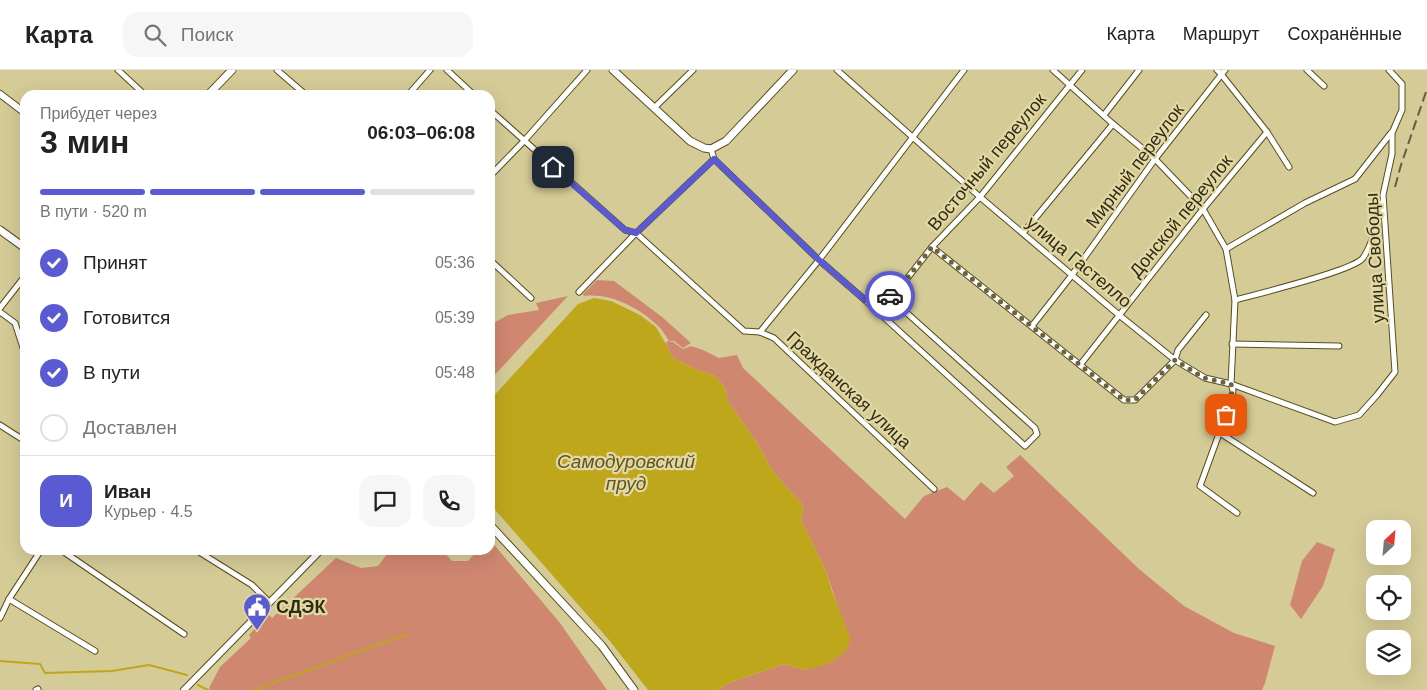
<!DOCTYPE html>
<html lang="ru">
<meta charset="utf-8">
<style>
body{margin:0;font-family:Helvetica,sans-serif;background:#f6f6f6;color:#222;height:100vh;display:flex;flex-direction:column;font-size:19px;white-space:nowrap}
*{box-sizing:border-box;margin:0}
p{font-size:16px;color:#767676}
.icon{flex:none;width:28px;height:28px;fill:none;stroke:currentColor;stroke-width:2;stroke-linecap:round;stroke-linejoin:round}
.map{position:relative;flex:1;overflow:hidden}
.side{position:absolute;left:20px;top:20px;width:475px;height:465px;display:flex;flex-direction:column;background:#fff;border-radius:15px;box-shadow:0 5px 20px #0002}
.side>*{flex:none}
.needle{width:32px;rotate:26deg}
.tools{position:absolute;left:1366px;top:450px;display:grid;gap:10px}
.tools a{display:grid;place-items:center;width:45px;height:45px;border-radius:10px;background:#fff;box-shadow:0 5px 20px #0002;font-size:25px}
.pin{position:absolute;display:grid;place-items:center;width:42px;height:42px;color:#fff;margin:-21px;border-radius:10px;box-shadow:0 2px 8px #0006}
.courier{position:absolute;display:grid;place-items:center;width:50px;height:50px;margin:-25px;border:4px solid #5a5ad2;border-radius:50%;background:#fff;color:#222;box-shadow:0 1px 6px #0007}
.summary em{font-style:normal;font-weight:600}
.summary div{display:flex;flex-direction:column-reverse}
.summary{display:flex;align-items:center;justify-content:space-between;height:85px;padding:0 20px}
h1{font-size:32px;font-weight:600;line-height:38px}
.bar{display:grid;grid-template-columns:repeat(4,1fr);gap:8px 5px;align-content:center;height:60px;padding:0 20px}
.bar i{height:6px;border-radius:4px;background:#e0e0e0}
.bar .current{background:#5a5ad2}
.bar p{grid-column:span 4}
.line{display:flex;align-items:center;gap:12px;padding:0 20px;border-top:1px solid #e0e0e0}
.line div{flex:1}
.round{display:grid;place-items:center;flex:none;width:52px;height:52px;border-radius:15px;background:#f6f6f6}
ol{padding:0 20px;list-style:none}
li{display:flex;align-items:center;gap:15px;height:55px}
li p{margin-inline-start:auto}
li .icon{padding:5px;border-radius:50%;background:#5a5ad2;color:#fff;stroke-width:4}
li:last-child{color:#767676}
li i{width:28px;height:28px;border:2px solid #e0e0e0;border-radius:50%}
header{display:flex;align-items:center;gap:30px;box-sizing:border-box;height:70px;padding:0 25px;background:#fff;border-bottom:1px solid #e0e0e0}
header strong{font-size:24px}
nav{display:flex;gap:28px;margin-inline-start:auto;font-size:18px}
.search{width:350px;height:45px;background:#f6f6f6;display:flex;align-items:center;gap:12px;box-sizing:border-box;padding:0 18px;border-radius:15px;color:#767676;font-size:19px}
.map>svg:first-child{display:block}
.green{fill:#d08770}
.water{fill:#bfa71c}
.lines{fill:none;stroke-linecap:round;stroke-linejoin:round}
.stream{stroke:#bfa71c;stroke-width:2}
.minor-casing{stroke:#584e1d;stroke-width:7}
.tertiary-casing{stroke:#584e1d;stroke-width:8}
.secondary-casing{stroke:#584e1d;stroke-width:9}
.minor{stroke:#fff;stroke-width:5}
.tertiary{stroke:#fff;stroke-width:6}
.secondary{stroke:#fff;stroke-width:7}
.rail{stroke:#645e3f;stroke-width:2;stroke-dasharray:10 5;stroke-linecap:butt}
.done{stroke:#696343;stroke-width:5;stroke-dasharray:0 9}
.route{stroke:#5a5ad2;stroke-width:6}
.labels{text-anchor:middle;stroke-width:4.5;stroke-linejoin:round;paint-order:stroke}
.street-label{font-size:18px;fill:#2f2b16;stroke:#e2d8a3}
.poi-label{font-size:18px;font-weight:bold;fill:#2f2b16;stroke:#e2d8a3;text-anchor:start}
.water-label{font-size:19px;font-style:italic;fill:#5f5524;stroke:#e2d8a3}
</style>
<header>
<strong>Карта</strong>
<div class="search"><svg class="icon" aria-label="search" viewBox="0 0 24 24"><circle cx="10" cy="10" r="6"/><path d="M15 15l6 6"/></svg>Поиск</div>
<nav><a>Карта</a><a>Маршрут</a><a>Сохранённые</a></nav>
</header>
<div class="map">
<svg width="1427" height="620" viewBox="0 0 1427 620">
<rect width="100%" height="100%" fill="#d5cb97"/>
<g class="green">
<path d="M597,210L614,211L662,247L691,273L683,278L674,271H669C665,265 662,259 657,255C638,237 610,223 584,226L583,224Z"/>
<path d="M568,226L490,310V255L508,245L539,240L536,233Z"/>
<path d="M667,271L673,272L683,279L691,276L703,280L719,288L737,285L743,298L905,449L924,426L947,417L964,431L981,412L994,423L1014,406L1006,397L1020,385L1139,499L1184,536L1234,563L1275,576L1265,613L1262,620H717L731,612L784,594L805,600L840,543L826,501L801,450L803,435L786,417L771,398L756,371L728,332L725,318L715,306L700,301L673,288L666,274Z"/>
<path d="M490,470L560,553L607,620H210L209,618L220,597L251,568L249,565L250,564L268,544L272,548L336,488L361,498L378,496L388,483L389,480H442L452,491H468L478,480H490Z"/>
<path d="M1317,472L1335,479L1323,516L1301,549L1290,535L1302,491Z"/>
</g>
<path class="water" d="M594,228L611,231L640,245L656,257L666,274L673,288L700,301L715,306L725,318L728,332L756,371L771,398L786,417L803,435L801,450L826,501L832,521L851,570L845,582L828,594L805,600L784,594L731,612L717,620H648L609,570L490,434V330L578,234Z"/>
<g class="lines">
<g class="stream">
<path d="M0,591L40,594L45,603L112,601L149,595L187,605"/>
<path d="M198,615L208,620"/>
<path d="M254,620L407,564"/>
</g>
<g class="minor-casing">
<g id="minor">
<path d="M118,0L145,25"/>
<path d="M277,0L306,25"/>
<path d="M447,0L474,25"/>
<path d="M837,0L980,127L1119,245L1175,290L1205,308L1231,314L1335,352L1359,345L1377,325L1395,302L1383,125L1392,84V63L1402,40V14L1389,0"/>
<path d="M1053,0L1113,54L1155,89L1203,139L1226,179L1235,230L1231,314L1233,320L1232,328L1200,416L1237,443"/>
<path d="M1217,0L1221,4L1267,62L1289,97"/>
<path d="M1307,0L1324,16"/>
<path d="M408,25L430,0"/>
<path d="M654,38L693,0"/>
<path d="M490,40L625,160L636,163L744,261L760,262L774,268L934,419"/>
<path d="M1104,45L1139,0"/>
<path d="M711,79L714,89L819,190L865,230L1025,376L1037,364L1035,358L889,227"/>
<path d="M490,106L524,71L587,0"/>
<path d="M1023,163L1113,54"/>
<path d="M932,177L1124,330H1135L1175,290L1178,280L1206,245"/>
<path d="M1226,179L1305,133L1355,109L1391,63"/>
<path d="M490,190L531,228"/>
<path d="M579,222L636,163L714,89"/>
<path d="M865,230L894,225L932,177L980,127L1082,0"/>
<path d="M1235,230C1257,224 1353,201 1363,188C1374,171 1377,152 1381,133"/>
<path d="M0,238L25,206"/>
<path d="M0,242L15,253L24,281L25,282"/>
<path d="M1032,256L1072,205L1155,89L1225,0"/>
<path d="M760,262L819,190L964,0"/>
<path d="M1232,274L1339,276"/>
<path d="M1080,295L1203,139L1267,62"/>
<path d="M0,355L25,371"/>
<path d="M1220,363L1313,423"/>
<path d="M61,480L184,564"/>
<path d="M196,480L252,515L269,532"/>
<path d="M9,529L95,581"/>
<path d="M0,548L9,529L41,480"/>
<path d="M36,620L38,619"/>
</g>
</g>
<g class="tertiary-casing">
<g id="tertiary">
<path d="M0,24L25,43"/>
<path d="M184,620L321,480"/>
</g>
</g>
<g class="secondary-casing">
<g id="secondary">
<path d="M613,0L690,71L704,78L711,79L726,71L793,0"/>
<path d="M208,25L232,0"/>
<path d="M0,160L25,178"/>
<path d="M490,455L602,576L634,620"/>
</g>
</g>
<use href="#minor" class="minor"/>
<use href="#tertiary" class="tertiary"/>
<use href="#secondary" class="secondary"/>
<path class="rail" d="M1395,117L1401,95L1427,19"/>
</g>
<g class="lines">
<path class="done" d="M890,226L894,225L932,177L1124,330H1135L1175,290L1204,308L1231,314C1234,325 1229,335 1226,345"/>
<path class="route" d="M553,97L625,160L636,163L714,89L819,190L865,230L890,226"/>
</g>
<defs>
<g id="civic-pin" transform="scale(1.4375)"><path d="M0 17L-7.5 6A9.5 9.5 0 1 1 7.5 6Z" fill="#5a5ad2" stroke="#e2d8a3"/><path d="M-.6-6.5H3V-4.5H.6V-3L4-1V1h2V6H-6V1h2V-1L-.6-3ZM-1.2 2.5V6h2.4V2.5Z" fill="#fff"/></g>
</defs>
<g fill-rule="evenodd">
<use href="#civic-pin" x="257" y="537"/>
</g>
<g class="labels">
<g class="street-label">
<text transform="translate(987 92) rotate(-50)" y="6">Восточный переулок</text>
<text transform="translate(1135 96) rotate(-53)" y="6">Мирный переулок</text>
<text transform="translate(1181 146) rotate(-51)" y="6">Донской переулок</text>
<text transform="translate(1375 188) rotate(-93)" y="6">улица Свободы</text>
<text transform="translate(1079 192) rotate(40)" y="6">улица Гастелло</text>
<text transform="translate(849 320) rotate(43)" y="6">Гражданская улица</text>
</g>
<g class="poi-label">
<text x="276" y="543">СДЭК</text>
</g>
<g class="water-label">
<text x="626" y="398">Самодуровский<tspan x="626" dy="22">пруд</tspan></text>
</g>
</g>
</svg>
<div class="tools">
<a><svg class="needle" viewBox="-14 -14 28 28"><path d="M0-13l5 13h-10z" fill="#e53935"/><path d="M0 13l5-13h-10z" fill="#767676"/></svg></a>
<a><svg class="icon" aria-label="locate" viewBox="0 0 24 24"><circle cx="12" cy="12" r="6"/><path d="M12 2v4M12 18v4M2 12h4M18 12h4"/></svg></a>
<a><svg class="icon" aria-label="layers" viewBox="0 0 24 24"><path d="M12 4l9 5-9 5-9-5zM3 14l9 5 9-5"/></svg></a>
</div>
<div class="pin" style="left:1226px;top:345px;background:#ea580c"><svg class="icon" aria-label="bag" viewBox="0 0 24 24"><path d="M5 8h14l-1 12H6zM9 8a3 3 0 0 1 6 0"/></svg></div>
<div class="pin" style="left:553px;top:97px;background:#1f2937"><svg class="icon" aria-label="home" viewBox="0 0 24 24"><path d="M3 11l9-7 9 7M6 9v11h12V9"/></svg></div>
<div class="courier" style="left:890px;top:226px"><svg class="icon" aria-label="car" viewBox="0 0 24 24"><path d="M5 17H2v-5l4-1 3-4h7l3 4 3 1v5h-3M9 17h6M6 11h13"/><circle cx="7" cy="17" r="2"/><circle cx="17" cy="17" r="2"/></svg></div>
<section class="side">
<div class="summary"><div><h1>3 мин</h1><p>Прибудет через</p></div><em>06:03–06:08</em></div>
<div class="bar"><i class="current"></i><i class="current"></i><i class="current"></i><i></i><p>В пути · 520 m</p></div>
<ol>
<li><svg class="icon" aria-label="check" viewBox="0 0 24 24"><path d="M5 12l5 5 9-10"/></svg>Принят<p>05:36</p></li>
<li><svg class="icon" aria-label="check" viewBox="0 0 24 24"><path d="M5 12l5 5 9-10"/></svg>Готовится<p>05:39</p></li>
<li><svg class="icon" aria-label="check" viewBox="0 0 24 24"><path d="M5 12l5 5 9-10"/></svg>В пути<p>05:48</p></li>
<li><i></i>Доставлен</li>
</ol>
<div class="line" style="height:90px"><b class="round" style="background:#5a5ad2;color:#fff">И</b><div><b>Иван</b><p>Курьер · 4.5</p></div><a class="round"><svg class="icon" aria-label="chat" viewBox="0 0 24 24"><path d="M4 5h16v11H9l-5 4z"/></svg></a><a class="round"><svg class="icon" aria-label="phone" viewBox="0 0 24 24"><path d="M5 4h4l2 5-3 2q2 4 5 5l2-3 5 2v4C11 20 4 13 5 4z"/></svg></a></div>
</section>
</div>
